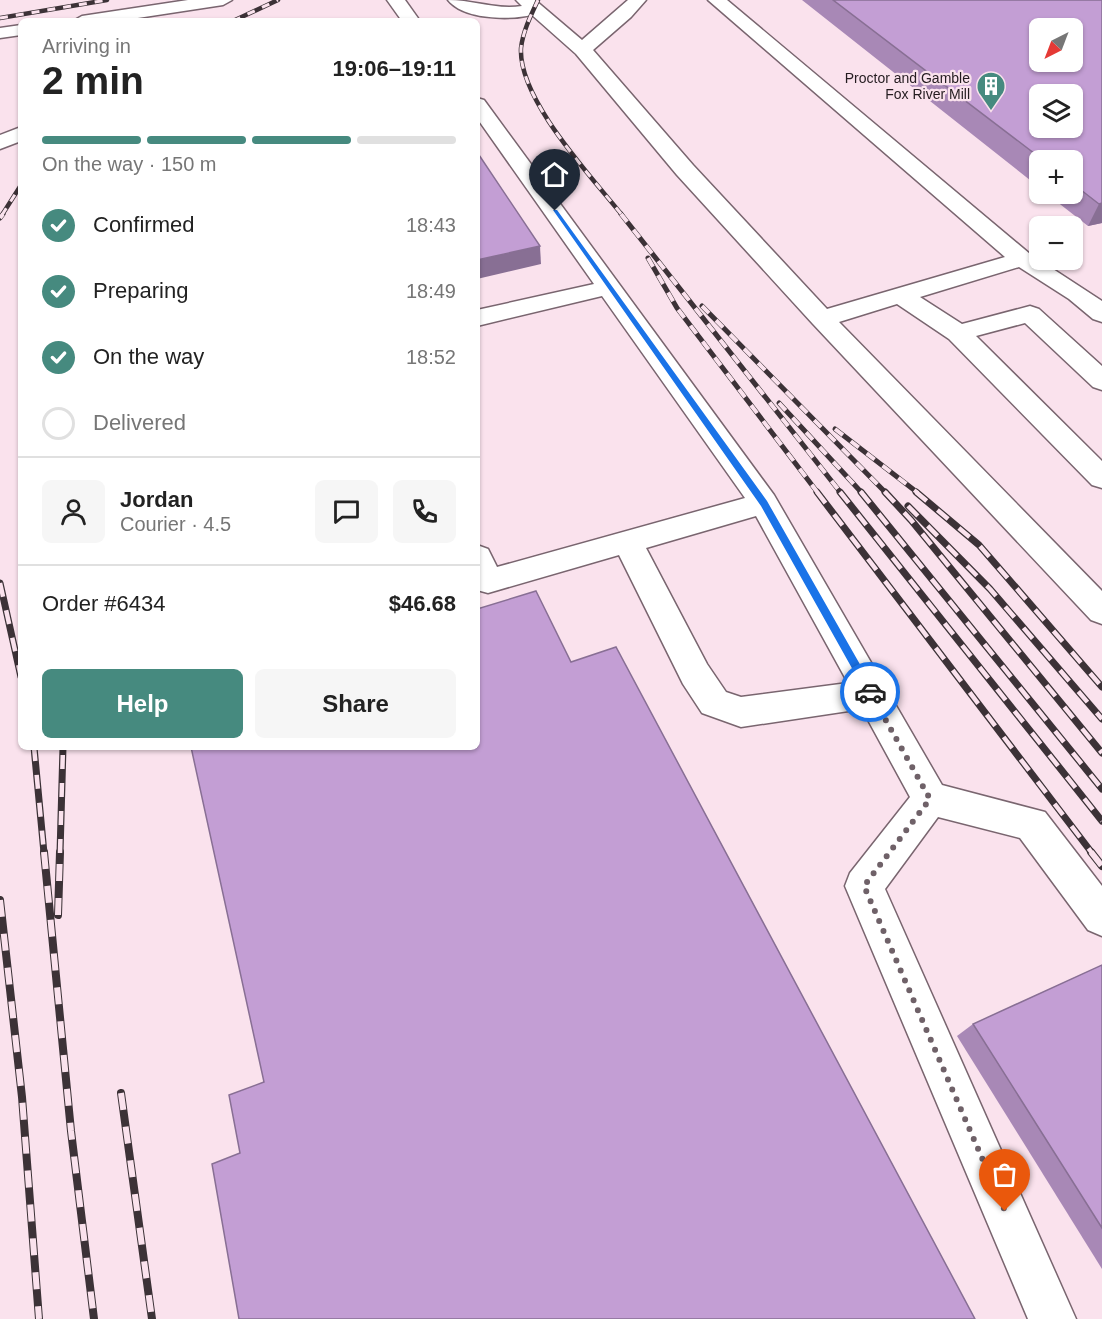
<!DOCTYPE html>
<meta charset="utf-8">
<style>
body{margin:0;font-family:Arial,sans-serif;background:#f6f6f6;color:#222;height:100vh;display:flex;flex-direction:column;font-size:22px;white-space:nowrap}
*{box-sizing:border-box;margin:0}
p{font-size:20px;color:#767676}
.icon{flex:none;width:33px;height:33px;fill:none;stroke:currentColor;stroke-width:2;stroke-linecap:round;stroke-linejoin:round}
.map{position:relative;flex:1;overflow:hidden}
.panel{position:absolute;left:18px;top:18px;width:462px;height:732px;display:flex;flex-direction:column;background:#fff;border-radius:9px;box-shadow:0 2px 4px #0004}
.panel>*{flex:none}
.needle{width:39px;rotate:222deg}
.tools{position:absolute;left:1029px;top:18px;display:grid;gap:12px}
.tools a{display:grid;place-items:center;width:54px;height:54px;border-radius:9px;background:#fff;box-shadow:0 2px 4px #0004;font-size:30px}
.pin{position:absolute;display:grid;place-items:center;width:51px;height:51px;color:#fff;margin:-62px -26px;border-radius:50% 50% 50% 0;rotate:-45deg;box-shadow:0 0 6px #0007}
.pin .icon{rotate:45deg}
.courier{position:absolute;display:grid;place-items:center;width:60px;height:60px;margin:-30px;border:4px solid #1a73e8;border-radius:50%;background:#fff;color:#222;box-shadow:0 2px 8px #0007}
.head em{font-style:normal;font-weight:700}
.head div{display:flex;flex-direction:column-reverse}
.head{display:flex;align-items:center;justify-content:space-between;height:102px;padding:0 24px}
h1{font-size:39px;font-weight:700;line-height:45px}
.bar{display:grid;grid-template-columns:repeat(4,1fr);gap:9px 6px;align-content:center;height:72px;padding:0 24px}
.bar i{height:8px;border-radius:4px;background:#e0e0e0}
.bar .current{background:#468a7f}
.bar p{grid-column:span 4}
.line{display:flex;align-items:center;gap:15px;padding:0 24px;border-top:2px solid #e0e0e0}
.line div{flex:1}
.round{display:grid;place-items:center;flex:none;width:63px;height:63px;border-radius:9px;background:#f6f6f6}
ol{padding:0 24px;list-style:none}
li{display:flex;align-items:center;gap:18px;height:66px}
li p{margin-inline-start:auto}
li .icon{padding:6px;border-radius:50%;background:#468a7f;color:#fff;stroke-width:4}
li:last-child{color:#767676}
li i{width:33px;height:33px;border:3px solid #e0e0e0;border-radius:50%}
.action{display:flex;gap:12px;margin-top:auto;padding:12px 24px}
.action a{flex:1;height:69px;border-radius:9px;background:#468a7f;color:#fff;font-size:24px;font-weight:700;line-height:69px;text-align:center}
.action a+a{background:#f6f6f6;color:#222}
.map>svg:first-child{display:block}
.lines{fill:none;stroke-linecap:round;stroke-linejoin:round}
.minor-casing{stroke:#79656f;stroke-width:3}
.minor{fill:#fff;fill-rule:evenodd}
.rail-far3-casing{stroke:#3c3237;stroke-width:4.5}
.rail-far2-casing{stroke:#3c3237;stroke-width:5}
.rail-far1-casing{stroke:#3c3237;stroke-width:7}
.rail-casing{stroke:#3c3237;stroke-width:8}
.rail-far3{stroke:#fae2ed;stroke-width:3;stroke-dasharray:8;stroke-linecap:butt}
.rail-far2{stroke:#fae2ed;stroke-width:4;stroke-dasharray:10;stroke-linecap:butt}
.rail-far1{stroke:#fae2ed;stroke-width:4.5;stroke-dasharray:14;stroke-linecap:butt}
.rail{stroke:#fae2ed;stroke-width:6;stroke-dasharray:17;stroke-linecap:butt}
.wall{fill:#a888b6}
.shaded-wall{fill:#886f94}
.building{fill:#c39ed4;stroke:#886f94;stroke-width:1.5;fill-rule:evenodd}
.route{fill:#1a73e8}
.done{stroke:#6f6168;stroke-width:6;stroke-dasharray:0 10.8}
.labels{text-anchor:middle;stroke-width:4.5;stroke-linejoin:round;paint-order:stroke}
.far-poi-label{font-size:14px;fill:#241c20;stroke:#fae2ed;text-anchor:end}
</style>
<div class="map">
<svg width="1102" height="1319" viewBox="0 0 1102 1319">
<rect width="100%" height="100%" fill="#fae2ed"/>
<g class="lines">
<g class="minor-casing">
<g id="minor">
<path d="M188,0H232L223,5L118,21H73L82,16Z"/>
<path d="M387,0H405L420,21H402Z"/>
<path d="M448,0C474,0 496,10 522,6L516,0H535L582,40L628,0H646L631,17L593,50L693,165L827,309L1005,257L708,0H727L1030,254L1102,301V322L1093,319L1069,299L1019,267L920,297L962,324L1030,306L1039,309L1102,366V390L1093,387L1025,323L976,336L1102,461V488L1092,485L949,339L897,304L839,322L1102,591V624L1091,620L813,324L677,175L576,54L532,15C509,20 464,20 448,0Z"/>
<path d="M21,25V35L0,38V28Z"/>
<path d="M477,98L484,100L774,495L942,785L1045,812L1102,886V936L1088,930L1020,838L938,817L885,889L1076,1319H1028L845,886L850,873L910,797L862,709L741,727L702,713L683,684L619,555L488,593L477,590V545L488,549L497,567L745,498L602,296L477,326V310L594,284L477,118ZM756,516L848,683L741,697L726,692L707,664L646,548Z"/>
<path d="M21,127V141L0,149V135Z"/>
</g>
</g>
<use href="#minor" class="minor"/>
<g class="rail-far3-casing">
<g id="rail-far3">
<path d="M538,0C531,15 523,31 521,48C518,99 591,176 622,215"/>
<path d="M0,18L107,0"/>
<path d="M233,21L278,0"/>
<path d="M2,215L21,185"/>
</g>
</g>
<g class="rail-far2-casing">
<g id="rail-far2">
<path d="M621,214L841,493"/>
<path d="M0,218L3,214"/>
<path d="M648,258L677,308L818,493"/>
<path d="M702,306L886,493"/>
<path d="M779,403L862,493"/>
<path d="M835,429L918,493"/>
</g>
</g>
<g class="rail-far1-casing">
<g id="rail-far1">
<path d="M817,492L1092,853"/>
<path d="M840,492L1102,821"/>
<path d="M861,492L1102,789"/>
<path d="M885,492L911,520L1102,753"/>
<path d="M916,492L979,545L1102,687"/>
<path d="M908,506L990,589L1102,719"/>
<path d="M0,583L21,677"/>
<path d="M34,747L44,853"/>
<path d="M60,853L63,747"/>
</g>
</g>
<g class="rail-casing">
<g id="rail">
<path d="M44,852L71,1131L94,1319"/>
<path d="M1091,852L1102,866"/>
<path d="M0,900L22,1097L39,1319"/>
<path d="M58,915L60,852"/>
<path d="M121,1093L152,1319"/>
</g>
</g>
<use href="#rail-far3" class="rail-far3"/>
<use href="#rail-far2" class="rail-far2"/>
<use href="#rail-far1" class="rail-far1"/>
<use href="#rail" class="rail"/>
</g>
<g class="wall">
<path d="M802,0H1102V223L1088,226L1047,194H1072V160H1040V188Z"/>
<path d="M1102,965V1269L957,1036L973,1024Z"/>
</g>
<g class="shaded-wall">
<path d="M1102,203V223L1088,226L1099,204Z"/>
<path d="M540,246L541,264L477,279V260Z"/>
</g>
<g class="building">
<path d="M833,0H1102V203L1099,204L1072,183V160H1043ZM1040,28H1072V62H1040ZM1040,94H1072V128H1040Z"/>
<path d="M477,152L540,246L477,260Z"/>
<path d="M536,591L571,662L616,647L975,1319H239L212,1164L240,1153L229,1095L264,1082L191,747H477V609Z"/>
<path d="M1102,965V1228L973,1024Z"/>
</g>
<path class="route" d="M553,210H557L767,501L874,689V695H867L761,506Z"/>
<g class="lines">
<path class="done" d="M870,692L930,799L864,886L1005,1211"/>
</g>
<defs>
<g id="building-pin" transform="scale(1.5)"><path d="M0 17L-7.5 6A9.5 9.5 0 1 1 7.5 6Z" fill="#468a7f" stroke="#fae2ed"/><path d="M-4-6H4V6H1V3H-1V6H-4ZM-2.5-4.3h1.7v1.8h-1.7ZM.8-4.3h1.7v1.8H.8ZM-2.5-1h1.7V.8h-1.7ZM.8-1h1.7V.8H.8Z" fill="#fff"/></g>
</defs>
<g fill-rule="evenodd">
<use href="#building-pin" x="991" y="86"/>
</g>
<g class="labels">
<g class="far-poi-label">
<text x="970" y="83">Proctor and Gamble<tspan x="970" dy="16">Fox River Mill</tspan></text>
</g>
</g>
</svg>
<div class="tools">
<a><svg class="needle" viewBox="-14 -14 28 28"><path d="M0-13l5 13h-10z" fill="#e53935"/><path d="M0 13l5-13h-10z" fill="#767676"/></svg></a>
<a><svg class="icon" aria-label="layers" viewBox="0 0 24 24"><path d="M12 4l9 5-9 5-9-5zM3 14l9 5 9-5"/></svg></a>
<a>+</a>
<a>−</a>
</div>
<div class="pin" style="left:1005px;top:1211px;background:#ea580c"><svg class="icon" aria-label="bag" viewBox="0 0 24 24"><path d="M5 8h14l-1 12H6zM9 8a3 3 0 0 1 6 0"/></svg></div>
<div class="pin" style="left:555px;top:211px;background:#1f2937"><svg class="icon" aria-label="home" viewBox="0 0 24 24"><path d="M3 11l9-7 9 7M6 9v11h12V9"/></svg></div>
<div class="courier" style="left:870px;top:692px"><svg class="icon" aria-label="car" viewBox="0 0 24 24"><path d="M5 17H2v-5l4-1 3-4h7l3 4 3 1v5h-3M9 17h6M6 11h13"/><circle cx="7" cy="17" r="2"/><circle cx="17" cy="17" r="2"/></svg></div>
<section class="panel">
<div class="head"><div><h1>2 min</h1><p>Arriving in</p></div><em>19:06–19:11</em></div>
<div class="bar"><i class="current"></i><i class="current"></i><i class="current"></i><i></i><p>On the way · 150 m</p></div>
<ol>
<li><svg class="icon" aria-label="check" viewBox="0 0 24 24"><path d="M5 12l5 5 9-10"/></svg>Confirmed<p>18:43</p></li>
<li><svg class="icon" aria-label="check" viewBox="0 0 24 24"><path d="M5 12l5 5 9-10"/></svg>Preparing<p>18:49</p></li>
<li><svg class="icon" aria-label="check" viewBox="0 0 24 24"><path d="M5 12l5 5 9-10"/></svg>On the way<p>18:52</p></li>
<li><i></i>Delivered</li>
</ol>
<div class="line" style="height:108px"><a class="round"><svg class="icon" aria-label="person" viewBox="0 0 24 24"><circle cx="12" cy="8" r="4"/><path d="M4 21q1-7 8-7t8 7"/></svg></a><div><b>Jordan</b><p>Courier · 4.5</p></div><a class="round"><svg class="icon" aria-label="chat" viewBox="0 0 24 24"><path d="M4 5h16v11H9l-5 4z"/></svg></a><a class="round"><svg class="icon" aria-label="phone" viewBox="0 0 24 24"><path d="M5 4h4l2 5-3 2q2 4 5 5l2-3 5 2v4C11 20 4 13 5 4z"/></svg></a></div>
<div class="line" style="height:78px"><div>Order #6434</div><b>$46.68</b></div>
<div class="action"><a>Help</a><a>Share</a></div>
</section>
</div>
